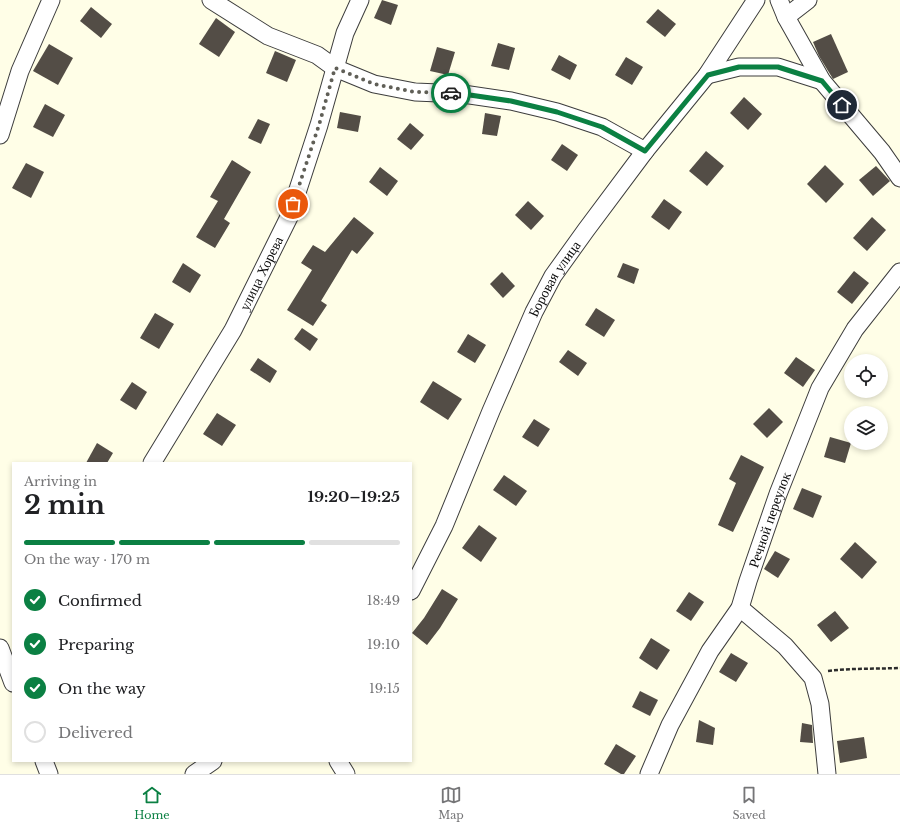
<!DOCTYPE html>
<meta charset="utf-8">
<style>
body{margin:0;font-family:"Libre Baskerville",serif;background:#f2f2f2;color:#202124;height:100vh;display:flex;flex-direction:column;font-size:15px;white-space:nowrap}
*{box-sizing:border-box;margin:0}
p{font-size:13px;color:#757577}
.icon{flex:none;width:22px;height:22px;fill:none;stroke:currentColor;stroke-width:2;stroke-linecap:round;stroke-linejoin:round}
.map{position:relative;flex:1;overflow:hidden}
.drawer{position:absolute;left:12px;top:462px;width:400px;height:300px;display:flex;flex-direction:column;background:#fff;border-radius:0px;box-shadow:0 2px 6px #0003}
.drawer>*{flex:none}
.fabs{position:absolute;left:844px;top:354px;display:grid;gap:8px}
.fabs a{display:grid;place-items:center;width:44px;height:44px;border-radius:50%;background:#fff;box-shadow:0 2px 6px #0003;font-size:20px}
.pin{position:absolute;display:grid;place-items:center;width:34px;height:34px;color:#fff;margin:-17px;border:2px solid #fff;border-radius:50%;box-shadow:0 1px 4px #0007}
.courier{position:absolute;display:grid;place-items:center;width:40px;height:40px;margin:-20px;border:3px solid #0b8043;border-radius:50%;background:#fff;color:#222;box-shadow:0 1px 5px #0007}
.head em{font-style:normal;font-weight:700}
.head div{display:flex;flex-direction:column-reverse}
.head{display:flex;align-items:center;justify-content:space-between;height:68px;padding:0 12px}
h1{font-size:26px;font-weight:700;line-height:30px}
.bar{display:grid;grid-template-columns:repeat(4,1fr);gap:6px 4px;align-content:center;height:48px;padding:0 12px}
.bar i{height:5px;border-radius:3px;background:#e0e0e0}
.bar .on{background:#0b8043}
.bar p{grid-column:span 4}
ol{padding:0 12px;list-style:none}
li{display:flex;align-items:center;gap:12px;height:44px}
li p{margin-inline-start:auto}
li .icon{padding:4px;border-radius:50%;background:#0b8043;color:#fff;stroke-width:4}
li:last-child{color:#757577}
li i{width:22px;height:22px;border:2px solid #e0e0e0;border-radius:50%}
.menu{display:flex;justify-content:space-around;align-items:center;height:56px;border-top:1px solid #e0e0e0;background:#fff;font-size:11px;color:#757577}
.menu a{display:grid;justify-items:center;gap:2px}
.menu .on{color:#0b8043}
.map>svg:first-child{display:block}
.building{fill:#534d46}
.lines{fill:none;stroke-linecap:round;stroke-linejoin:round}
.minor-casing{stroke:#3d3d3d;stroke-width:19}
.path{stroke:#2c2c2c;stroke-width:2.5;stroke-dasharray:4 2;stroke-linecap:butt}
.minor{stroke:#fff;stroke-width:17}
.done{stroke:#605f57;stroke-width:4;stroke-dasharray:0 7.2}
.route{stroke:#0b8043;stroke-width:5}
.labels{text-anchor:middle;stroke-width:4;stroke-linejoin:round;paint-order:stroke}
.street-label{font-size:14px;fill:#0a0a0a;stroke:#fff}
</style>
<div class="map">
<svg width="900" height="774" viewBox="0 0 900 774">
<rect width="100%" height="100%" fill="#fffee7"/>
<g class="building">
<path d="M382,0L398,5L391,25L374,18Z"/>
<path d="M91,7L112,24L101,38L80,21Z"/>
<path d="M658,9L676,24L665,37L646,22Z"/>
<path d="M216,18L235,32L219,57L199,44Z"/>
<path d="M831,34L848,72L833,79L819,56L813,42Z"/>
<path d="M498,43L515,48L509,70L491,66Z"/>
<path d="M49,44L73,58L58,85L33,71Z"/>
<path d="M437,47L455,52L448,75L430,71Z"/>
<path d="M275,51L296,60L287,82L266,73Z"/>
<path d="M559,55L577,65L570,80L551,70Z"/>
<path d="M626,57L643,67L632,85L615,75Z"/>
<path d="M744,97L762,114L748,130L730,113Z"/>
<path d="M45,104L65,115L53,137L33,127Z"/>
<path d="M340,112L361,116L358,132L337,128Z"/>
<path d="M485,113L501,116L497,136L482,134Z"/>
<path d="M258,119L270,124L261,144L248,138Z"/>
<path d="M410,123L424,135L411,150L397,139Z"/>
<path d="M562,144L578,155L567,171L551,160Z"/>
<path d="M706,151L724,166L707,186L689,171Z"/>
<path d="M232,160L251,172L224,219L230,223L215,248L196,237L218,201L210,197Z"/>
<path d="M26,163L44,172L31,198L12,188Z"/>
<path d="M825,165L844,184L826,203L807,184Z"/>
<path d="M876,166L890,181L873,196L859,180Z"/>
<path d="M380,167L398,181L387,196L369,182Z"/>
<path d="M664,199L682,212L669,230L651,217Z"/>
<path d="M528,201L544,216L531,230L515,215Z"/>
<path d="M354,217L374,233L357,254L352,250L321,301L327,305L313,326L287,310L312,270L301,263L313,245L325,252Z"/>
<path d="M872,217L886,230L867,251L853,238Z"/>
<path d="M183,263L201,275L190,293L172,282Z"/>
<path d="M623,263L639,269L634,284L617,277Z"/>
<path d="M854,271L869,283L852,304L837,292Z"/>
<path d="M502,272L515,286L503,298L490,284Z"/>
<path d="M596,308L615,320L604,337L585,325Z"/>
<path d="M155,313L174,324L159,349L140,338Z"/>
<path d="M302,328L318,339L310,351L294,339Z"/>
<path d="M468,334L486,345L475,363L457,352Z"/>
<path d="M568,350L587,363L578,376L559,362Z"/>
<path d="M796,357L815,370L803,387L784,373Z"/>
<path d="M258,358L277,371L270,383L250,370Z"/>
<path d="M433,381L462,399L448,420L420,402Z"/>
<path d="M132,382L147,392L136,410L120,400Z"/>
<path d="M769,408L783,422L767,438L753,424Z"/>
<path d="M217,413L236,425L222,446L203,434Z"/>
<path d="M534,419L550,429L538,447L522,437Z"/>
<path d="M830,437L851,443L845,463L824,457Z"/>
<path d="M97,443L113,453L107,463H86Z"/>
<path d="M741,455L764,467L733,532L718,525L736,483L729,479Z"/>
<path d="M504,475L527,491L516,506L493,490Z"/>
<path d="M802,488L822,496L813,518L793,509Z"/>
<path d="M479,525L497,538L481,562L462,548Z"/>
<path d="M855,542L877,562L862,579L840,559Z"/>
<path d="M775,551L790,559L778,578L764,569Z"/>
<path d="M442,589L458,599L440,628L427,645L412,633L424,618Z"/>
<path d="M689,592L704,602L691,621L676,611Z"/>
<path d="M835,611L849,628L831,642L817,625Z"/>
<path d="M651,638L670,650L657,670L639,658Z"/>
<path d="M731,653L748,663L736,682L719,672Z"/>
<path d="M640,691L658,700L650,716L632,707Z"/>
<path d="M699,720L715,728L713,745L696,742Z"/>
<path d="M802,723L812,725L813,743L800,742Z"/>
<path d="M864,737L867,758L840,763L837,741Z"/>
<path d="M616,744L636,756L624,774H621L604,764Z"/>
</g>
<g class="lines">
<g class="minor-casing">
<g id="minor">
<path d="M211,0L268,36L317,55L335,68L374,84L415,92L463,94L511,101L557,112L602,127L645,151"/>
<path d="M779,0L786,17L822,81L882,152L900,178"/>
<path d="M786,17L808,0"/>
<path d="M707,75L739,67H778L822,81"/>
<path d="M0,135L20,71L51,0"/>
<path id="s1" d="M152,463L233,330L289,217L319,125L345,33L360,0"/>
<path id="s2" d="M411,591L444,526L491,411L534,312L553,276L586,230L645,151L707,75L756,0"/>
<path d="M740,608L785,646L813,678L820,704L827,774"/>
<path d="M0,648L13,683"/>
<path d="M44,761L49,774"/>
<path d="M338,761L346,774"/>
<path d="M194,774L213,761"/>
<path id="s3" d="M649,774L670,725L710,651L740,608L748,581L778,494L820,388L855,329L900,272"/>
</g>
</g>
<path class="path" d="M828,671C852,668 876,669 900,668"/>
<use href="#minor" class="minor"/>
</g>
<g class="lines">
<path class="done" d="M293,204L319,125L335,68L374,84L415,92L451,93"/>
<path class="route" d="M451,93L463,94L511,101L557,112L602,127L645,151L708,75L739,67H778L822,81L842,105"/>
</g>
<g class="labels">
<g class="street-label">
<text dy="5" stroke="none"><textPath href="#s1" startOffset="219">улица Хорева</textPath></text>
<text dy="5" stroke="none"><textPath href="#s2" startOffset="344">Боровая улица</textPath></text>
<text dy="5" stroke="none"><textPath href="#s3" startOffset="283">Речной переулок</textPath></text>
</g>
</g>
</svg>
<div class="fabs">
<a><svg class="icon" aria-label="locate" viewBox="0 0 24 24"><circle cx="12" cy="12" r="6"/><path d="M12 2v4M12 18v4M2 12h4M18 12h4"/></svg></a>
<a><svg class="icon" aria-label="layers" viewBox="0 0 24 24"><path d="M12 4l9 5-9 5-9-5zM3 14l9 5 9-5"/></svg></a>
</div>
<div class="pin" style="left:293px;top:204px;background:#ea580c"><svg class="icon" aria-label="bag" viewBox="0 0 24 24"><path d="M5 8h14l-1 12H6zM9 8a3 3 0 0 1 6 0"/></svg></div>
<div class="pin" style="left:842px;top:105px;background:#1f2937"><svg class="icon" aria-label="home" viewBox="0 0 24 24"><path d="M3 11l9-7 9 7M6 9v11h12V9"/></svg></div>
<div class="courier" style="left:451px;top:93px"><svg class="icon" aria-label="car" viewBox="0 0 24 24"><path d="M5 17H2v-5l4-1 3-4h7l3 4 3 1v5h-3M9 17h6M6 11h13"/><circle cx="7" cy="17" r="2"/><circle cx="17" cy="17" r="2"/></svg></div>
<section class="drawer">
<div class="head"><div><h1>2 min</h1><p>Arriving in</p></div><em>19:20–19:25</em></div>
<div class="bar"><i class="on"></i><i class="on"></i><i class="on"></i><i></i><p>On the way · 170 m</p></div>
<ol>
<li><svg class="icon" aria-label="check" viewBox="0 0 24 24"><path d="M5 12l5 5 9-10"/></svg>Confirmed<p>18:49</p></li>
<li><svg class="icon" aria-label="check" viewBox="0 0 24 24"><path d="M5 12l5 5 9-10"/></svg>Preparing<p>19:10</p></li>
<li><svg class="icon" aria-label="check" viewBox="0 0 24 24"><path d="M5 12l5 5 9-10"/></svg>On the way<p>19:15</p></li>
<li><i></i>Delivered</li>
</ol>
</section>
</div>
<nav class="menu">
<a class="on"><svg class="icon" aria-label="home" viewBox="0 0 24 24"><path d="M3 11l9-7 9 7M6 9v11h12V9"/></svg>Home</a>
<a><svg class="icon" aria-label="map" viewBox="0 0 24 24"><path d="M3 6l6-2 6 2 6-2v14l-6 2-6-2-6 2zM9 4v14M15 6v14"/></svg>Map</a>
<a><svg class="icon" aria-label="saved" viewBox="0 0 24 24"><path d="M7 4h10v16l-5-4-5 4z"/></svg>Saved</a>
</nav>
